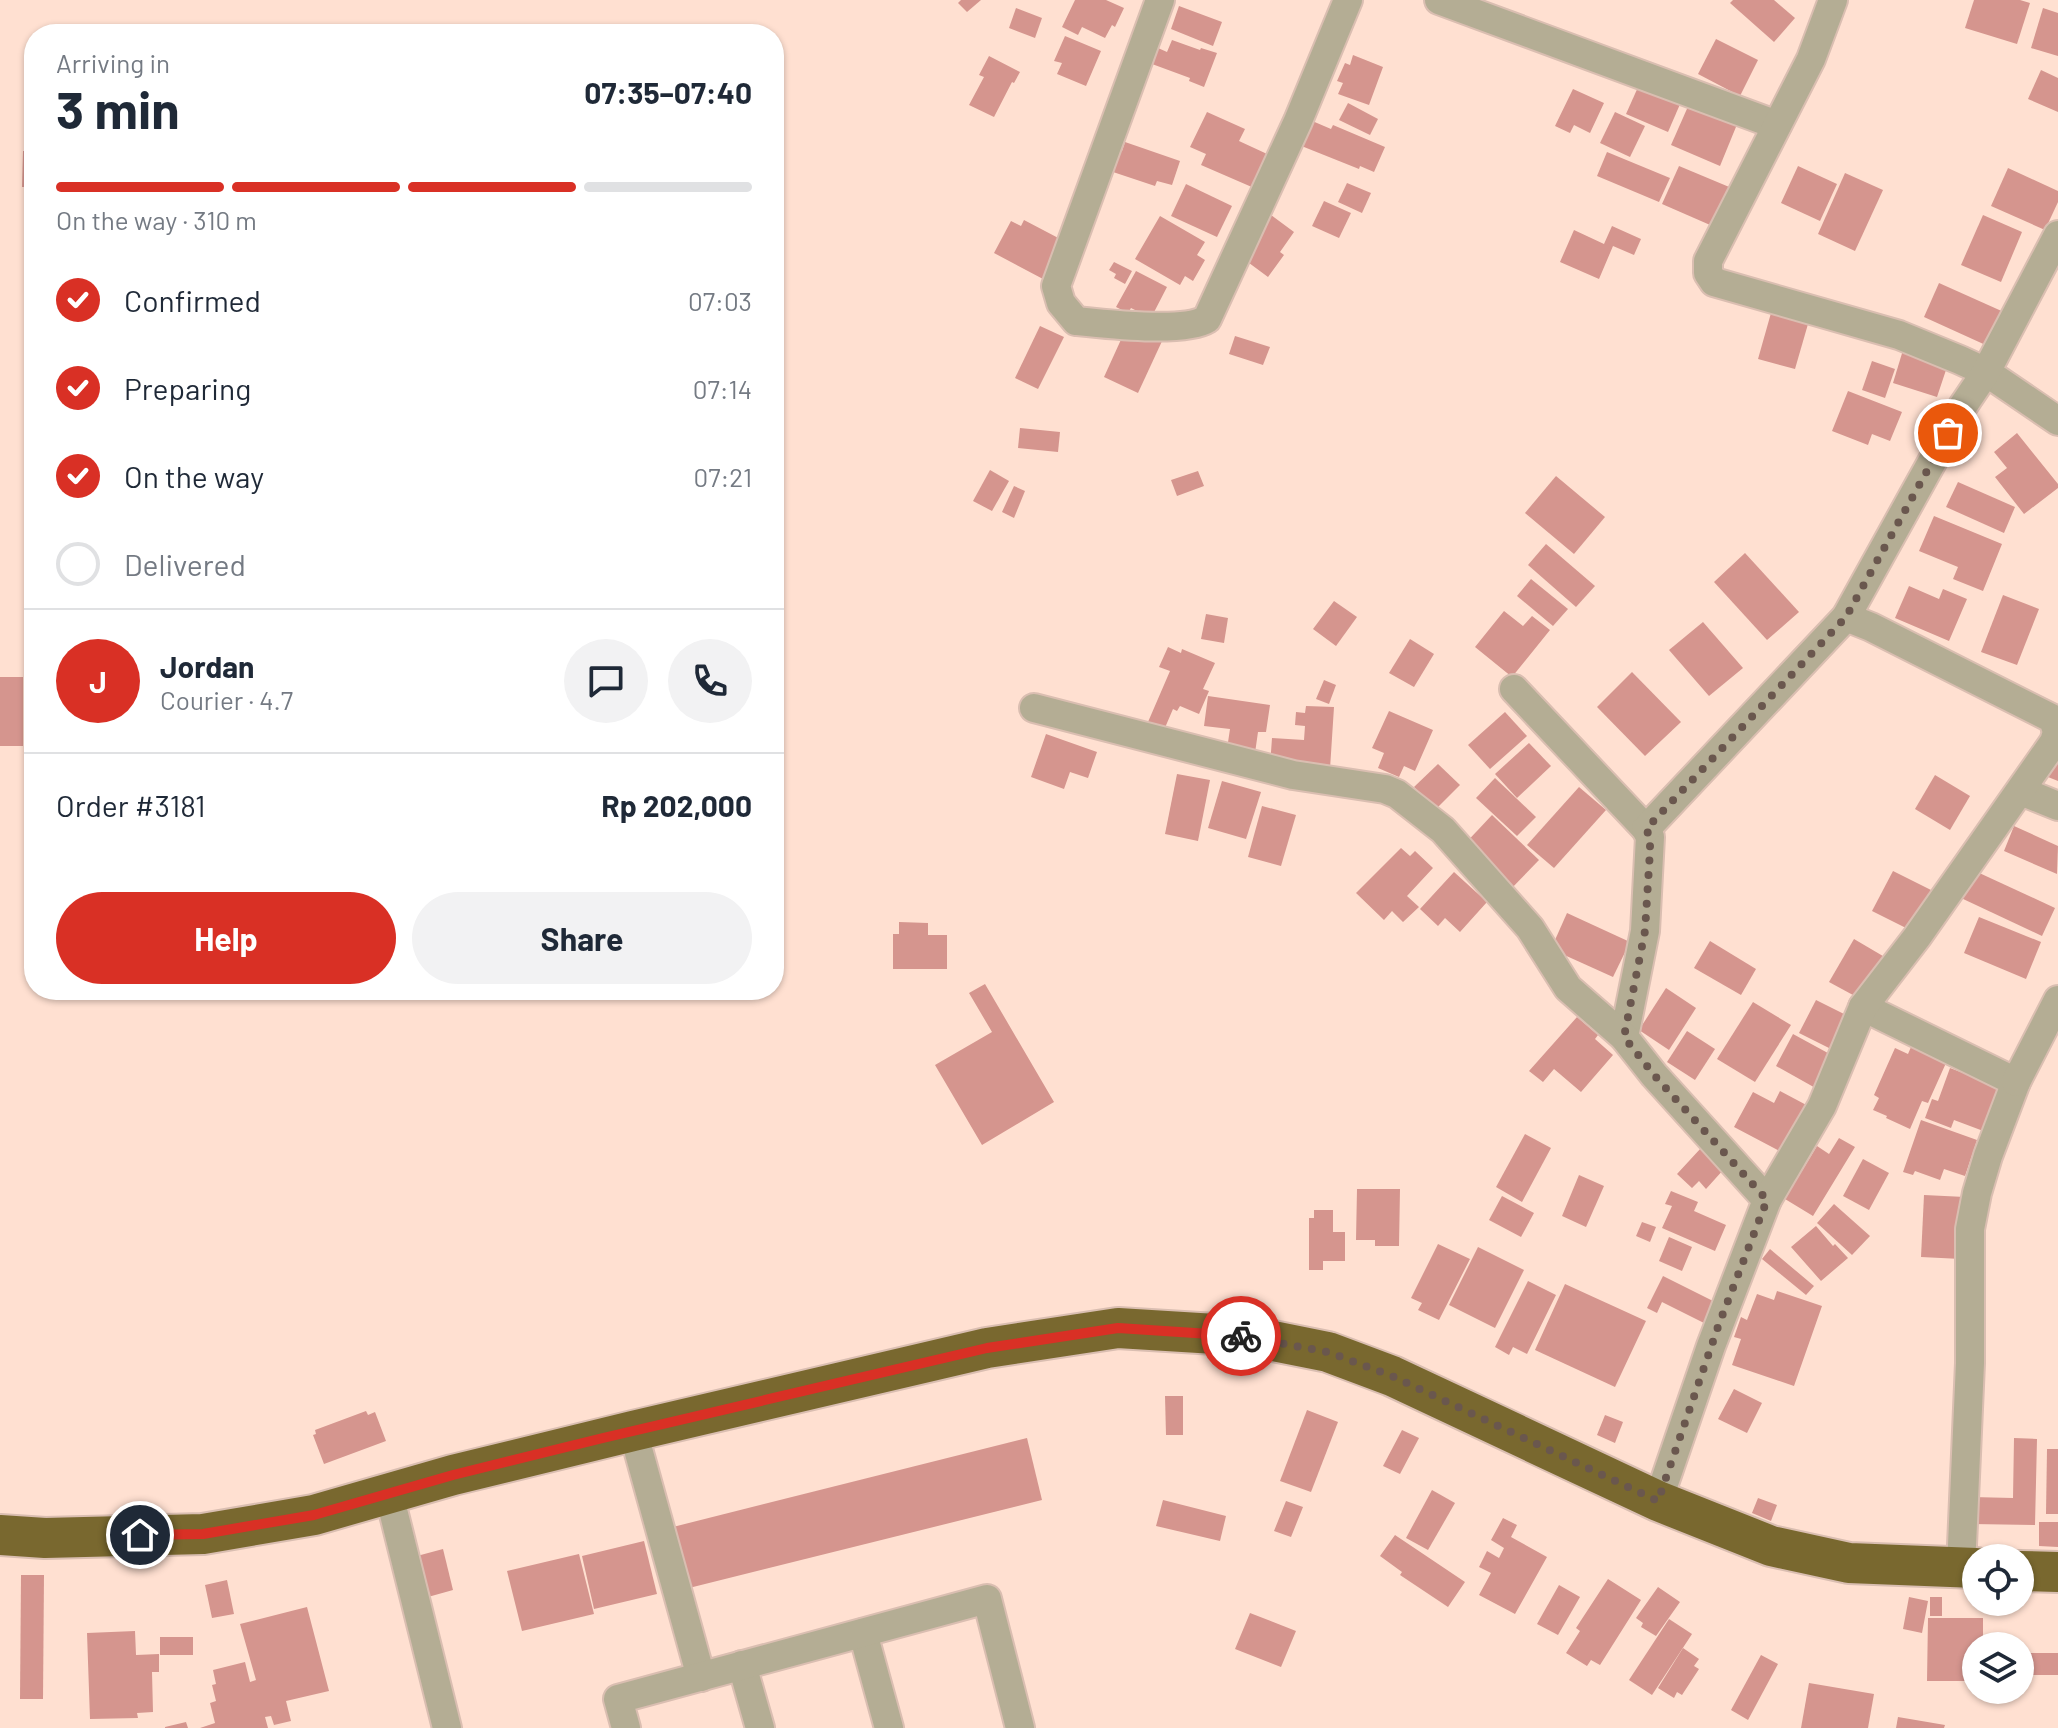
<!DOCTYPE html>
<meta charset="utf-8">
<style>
body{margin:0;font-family:Barlow,sans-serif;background:#f2f2f3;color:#1f2937;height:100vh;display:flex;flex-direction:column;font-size:30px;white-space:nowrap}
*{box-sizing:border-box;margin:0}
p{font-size:26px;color:#747a83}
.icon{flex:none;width:44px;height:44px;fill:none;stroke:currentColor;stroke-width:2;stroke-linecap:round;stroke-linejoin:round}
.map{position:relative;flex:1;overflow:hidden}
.side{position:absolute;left:24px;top:24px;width:760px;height:976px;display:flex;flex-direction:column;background:#fff;border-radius:32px;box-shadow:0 2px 6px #0004}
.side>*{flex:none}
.fabs{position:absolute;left:1962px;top:1544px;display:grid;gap:16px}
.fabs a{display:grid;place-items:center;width:72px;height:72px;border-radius:50%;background:#fff;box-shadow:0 2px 6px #0004;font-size:40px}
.pin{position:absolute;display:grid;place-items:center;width:68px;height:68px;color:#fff;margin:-34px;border:4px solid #fff;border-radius:50%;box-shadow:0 2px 8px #0007}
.courier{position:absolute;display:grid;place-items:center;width:80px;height:80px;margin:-40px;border:6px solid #d93025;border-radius:50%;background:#fff;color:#222;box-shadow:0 2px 10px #0007}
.summary em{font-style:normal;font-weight:700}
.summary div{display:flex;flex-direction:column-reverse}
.summary{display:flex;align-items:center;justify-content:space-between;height:136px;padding:0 32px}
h1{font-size:52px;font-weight:700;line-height:60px}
.bar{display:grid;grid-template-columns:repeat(4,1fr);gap:12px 8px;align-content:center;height:96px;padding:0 32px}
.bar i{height:10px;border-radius:6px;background:#e0e1e3}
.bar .current{background:#d93025}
.bar p{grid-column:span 4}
.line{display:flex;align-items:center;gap:20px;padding:0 32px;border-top:2px solid #e0e1e3}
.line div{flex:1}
.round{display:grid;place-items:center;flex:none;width:84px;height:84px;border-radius:42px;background:#f2f2f3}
ol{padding:0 32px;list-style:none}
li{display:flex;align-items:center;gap:24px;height:88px}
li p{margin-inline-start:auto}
li .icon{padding:8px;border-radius:50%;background:#d93025;color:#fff;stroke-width:4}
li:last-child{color:#747a83}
li i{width:44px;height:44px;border:4px solid #e0e1e3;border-radius:50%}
.cta{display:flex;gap:16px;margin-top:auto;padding:16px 32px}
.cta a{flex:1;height:92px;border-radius:48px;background:#d93025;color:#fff;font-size:32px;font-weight:700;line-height:92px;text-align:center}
.cta a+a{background:#f2f2f3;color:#1f2937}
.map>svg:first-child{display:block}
.building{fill:#d5958e}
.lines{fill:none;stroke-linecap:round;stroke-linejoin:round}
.minor-casing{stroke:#dabeb1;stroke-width:32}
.highway-casing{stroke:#dabeb1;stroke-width:44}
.minor{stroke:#b4ad94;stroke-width:28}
.highway{stroke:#79682f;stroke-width:40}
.done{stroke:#6a574e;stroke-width:8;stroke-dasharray:0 14.4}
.route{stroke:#d93025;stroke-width:10}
</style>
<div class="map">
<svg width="2058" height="1728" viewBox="0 0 2058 1728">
<rect width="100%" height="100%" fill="#ffe0d1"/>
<g class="building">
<path d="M961,0H981L967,12L958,3Z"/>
<path d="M1075,0H1106L1124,8L1115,27L1112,25L1105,38L1082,27L1078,35L1062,27Z"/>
<path d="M1733,0H1774L1795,18L1774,42L1730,3Z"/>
<path d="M1974,0H2020L2030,3L2017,44L1965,28Z"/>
<path d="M1179,6L1222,22L1213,46L1171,29Z"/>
<path d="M1016,8L1042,18L1035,38L1009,28Z"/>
<path d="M2043,8L2058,13V56L2031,48Z"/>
<path d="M1065,36L1101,51L1086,86L1057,74L1062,63L1054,61Z"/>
<path d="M1716,39L1758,60L1740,96L1698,74Z"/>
<path d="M1172,40L1200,50L1201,48L1217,53L1204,87L1189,81L1190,78L1152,64L1158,48L1167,52Z"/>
<path d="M1353,55L1383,67L1369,105L1338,94L1343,83L1337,81L1345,63L1350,65Z"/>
<path d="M989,56L1020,72L1014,83L1012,82L994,117L969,105L984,77L979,75Z"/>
<path d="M2041,70L2058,78V112L2028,99Z"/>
<path d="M1643,76L1684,95L1668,132L1626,114Z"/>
<path d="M1573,89L1604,103L1590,133L1574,125L1570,133L1555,126Z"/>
<path d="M1690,102L1738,122L1720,166L1671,145Z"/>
<path d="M1348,103L1378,119L1370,135L1339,120Z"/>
<path d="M1207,112L1245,129L1239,141L1276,158L1261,191L1201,165L1206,154L1190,147Z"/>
<path d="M1615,112L1645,126L1630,157L1600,143Z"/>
<path d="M1310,120L1331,129L1333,125L1385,147L1374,172L1360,166L1359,169L1299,145Z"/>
<path d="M1125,142L1180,161L1172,185L1157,181L1155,186L1104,169L1112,147L1122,151Z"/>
<path d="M23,151H34V187H22Z"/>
<path d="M1607,152L1670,178L1659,202L1597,176Z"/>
<path d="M1679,166L1734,189L1717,228L1662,204Z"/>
<path d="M1798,166L1837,184L1820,221L1781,203Z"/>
<path d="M2008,168L2058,191V202L2045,230L1991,206Z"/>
<path d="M1845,173L1883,190L1855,251L1818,234Z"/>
<path d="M1347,183L1371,193L1362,213L1338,202Z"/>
<path d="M1186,184L1232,206L1217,237L1171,216Z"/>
<path d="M1324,201L1351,213L1339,238L1312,226Z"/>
<path d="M1271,215L1294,232L1280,252L1284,255L1268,277L1241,257Z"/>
<path d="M1983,215L2022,232L2001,282L1961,265Z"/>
<path d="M1160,216L1205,242L1197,255L1205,260L1193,281L1185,276L1180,285L1135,259Z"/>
<path d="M1024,220L1064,241L1043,279L994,253L1011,221L1021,226Z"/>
<path d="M1612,226L1641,239L1634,255L1613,246L1599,279L1560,262L1574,230L1604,244Z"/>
<path d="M1114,262L1132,271L1125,284L1114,278L1116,274L1109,270Z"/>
<path d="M1136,271L1167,287L1151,318L1131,308L1128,313L1116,307Z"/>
<path d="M1939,283L2006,313L1990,347L1924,317Z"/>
<path d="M1771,313L1808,324L1795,369L1758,359Z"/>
<path d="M1040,326L1064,337L1038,389L1015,378Z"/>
<path d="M1124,333L1163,339L1138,393L1104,377Z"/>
<path d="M1235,336L1270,347L1263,365L1229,354Z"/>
<path d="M1903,350L1948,364L1937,397L1893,383Z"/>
<path d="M1872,361L1895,369L1885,398L1862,390Z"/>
<path d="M1848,391L1902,412L1890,441L1872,434L1868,445L1832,431Z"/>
<path d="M1020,428L1060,432L1058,452L1018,448Z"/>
<path d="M2017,433L2058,484V488L2024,514L1995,477L2007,468L1994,452Z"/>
<path d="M990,470L1009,481L992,511L973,501Z"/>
<path d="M1198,471L1204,486L1177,496L1171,480Z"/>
<path d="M1556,476L1605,517L1574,554L1525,513Z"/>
<path d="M1958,482L2015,507L2004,533L1946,507Z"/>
<path d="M1014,486L1025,491L1014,518L1002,512Z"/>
<path d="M1934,516L2002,544L1983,591L1953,579L1958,567L1919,551Z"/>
<path d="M1546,544L1595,586L1576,607L1528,565Z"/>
<path d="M1745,553L1799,612L1767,640L1714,582Z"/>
<path d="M1531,579L1568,609L1553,626L1517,596Z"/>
<path d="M1909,586L1939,599L1943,589L1967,599L1949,641L1895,618Z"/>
<path d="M2003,595L2039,609L2017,665L1981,652Z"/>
<path d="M1334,601L1357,617L1336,646L1313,629Z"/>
<path d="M1504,611L1523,626L1532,616L1550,630L1512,677L1475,647Z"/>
<path d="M1206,614L1228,618L1224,643L1201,639Z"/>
<path d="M1703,622L1743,668L1709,696L1669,650Z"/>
<path d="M1410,639L1434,654L1414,687L1389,673Z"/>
<path d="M1168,647L1181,653L1182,649L1215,663L1203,689L1209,691L1199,714L1180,706L1177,711L1173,709L1164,730L1148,722L1170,671L1159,667Z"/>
<path d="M1632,672L1681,722L1645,756L1597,707Z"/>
<rect x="0" y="677" width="23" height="69"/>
<path d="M1324,680L1336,685L1329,704L1316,699Z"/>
<path d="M1208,696L1270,705L1266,732H1258L1255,753L1227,749L1230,729L1204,726Z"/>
<path d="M1306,706L1334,707L1330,769L1270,766L1272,738L1304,740L1305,726L1295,725L1296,712L1305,713Z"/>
<path d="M1389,711L1433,730L1415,771L1404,766L1399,777L1378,768L1384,753L1372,748Z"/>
<path d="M1505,712L1527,736L1490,769L1468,745Z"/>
<path d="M1046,734L1097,752L1088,778L1070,772L1064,789L1031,777Z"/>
<path d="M1529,743L1551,766L1517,798L1495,774Z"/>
<path d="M2058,754V781L2048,777Z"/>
<path d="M1438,764L1460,785L1436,809L1414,787Z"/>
<path d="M1177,774L1210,780L1198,841L1165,834Z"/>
<path d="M1935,775L1970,796L1950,830L1915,809Z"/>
<path d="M1495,778L1536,817L1517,836L1476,798Z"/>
<path d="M1222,781L1261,792L1246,839L1208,828Z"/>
<path d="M1579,787L1606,810L1554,868L1527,845Z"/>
<path d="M1262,806L1296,815L1281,866L1248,857Z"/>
<path d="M1492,815L1539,860L1508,892L1461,848Z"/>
<path d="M2014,826L2058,846L2057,874L2004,851Z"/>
<path d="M1401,848L1410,856L1415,851L1433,868L1407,896L1419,907L1403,922L1392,911L1384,920L1356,893Z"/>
<path d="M1893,871L1931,890L1910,930L1872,911Z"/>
<path d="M1975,871L2055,908L2042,936L1961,898Z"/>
<path d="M1454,872L1487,902L1460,932L1445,918L1438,926L1420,909Z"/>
<path d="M1567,913L1630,942L1613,977L1551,949Z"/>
<path d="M1979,917L2041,942L2026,979L1964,953Z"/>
<path d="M899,922L928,923V935H947V969H893V934H899Z"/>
<path d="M1854,939L1888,959L1864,1001L1829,982Z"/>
<path d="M1710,941L1756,969L1741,995L1694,968Z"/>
<path d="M985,984L1054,1102L982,1145L935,1065L992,1032L969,993Z"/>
<path d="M1666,988L1696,1008L1669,1050L1639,1030Z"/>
<path d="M1816,1000L1852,1018L1835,1051L1799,1033Z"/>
<path d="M1753,1002L1791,1025L1755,1082L1717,1059Z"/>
<path d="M1577,1017L1598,1035L1595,1039L1613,1055L1581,1092L1554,1069L1543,1082L1529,1071Z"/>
<path d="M1687,1031L1715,1049L1695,1080L1667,1062Z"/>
<path d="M1793,1034L1837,1058L1819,1090L1776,1066Z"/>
<path d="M1911,1047L1946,1063L1928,1103L1922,1101L1910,1129L1886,1118L1887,1116L1873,1110L1879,1098L1874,1095L1895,1048L1908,1054Z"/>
<path d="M1950,1068L2003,1088L1986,1132L1954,1120L1951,1128L1925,1118L1932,1099L1938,1101Z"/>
<path d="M1780,1091L1812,1108L1787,1155L1734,1127L1753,1092L1774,1103Z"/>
<path d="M1921,1120L1977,1140L1965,1176L1944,1169L1940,1180L1915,1171L1913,1175L1903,1172Z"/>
<path d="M1525,1134L1551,1148L1522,1202L1496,1187Z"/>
<path d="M1839,1138L1855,1147L1813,1216L1785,1199L1817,1146L1829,1154Z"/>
<path d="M1701,1148L1724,1169L1706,1189L1699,1181L1692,1188L1677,1174Z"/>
<path d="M1863,1159L1889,1173L1869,1210L1843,1196Z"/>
<path d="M1579,1175L1604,1186L1586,1227L1562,1216Z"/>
<path d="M1357,1189H1400L1399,1246H1375V1240H1356Z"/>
<path d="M1671,1191L1698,1202L1694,1211L1726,1225L1715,1251L1662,1228L1672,1206L1665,1204Z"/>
<path d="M1924,1195L1965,1197L1961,1259L1921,1257Z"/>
<path d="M1502,1196L1534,1213L1521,1237L1489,1220Z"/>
<path d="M1834,1204L1870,1236L1852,1255L1817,1223Z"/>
<path d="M1314,1210H1333V1232H1345V1261H1323V1270H1309V1218H1314Z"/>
<path d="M1642,1222L1656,1227L1650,1242L1636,1236Z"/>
<path d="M1816,1226L1833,1246L1835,1244L1848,1258L1821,1281L1791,1247Z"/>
<path d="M1669,1237L1692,1247L1682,1271L1659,1261Z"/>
<path d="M1438,1244L1470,1259L1439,1320L1418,1310L1422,1303L1411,1298Z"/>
<path d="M1478,1247L1524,1270L1495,1328L1449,1305Z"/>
<path d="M1770,1249L1814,1286L1806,1295L1762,1259Z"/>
<path d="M1663,1276L1719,1304L1708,1325L1662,1302L1657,1313L1647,1308Z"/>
<path d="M1528,1281L1556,1295L1527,1354L1513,1347L1509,1355L1495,1347Z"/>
<path d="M1565,1284L1646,1321L1615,1387L1535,1350Z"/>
<path d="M1777,1291L1822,1306L1794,1386L1732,1365L1741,1339L1734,1337L1741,1317L1747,1320L1757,1294L1774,1300Z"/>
<path d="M1734,1389L1762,1403L1747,1433L1718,1419Z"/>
<path d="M1165,1396H1183V1435H1166Z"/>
<path d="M1307,1410L1338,1422L1311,1492L1280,1481Z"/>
<path d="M366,1411L368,1415L375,1412L386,1441L324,1464L313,1435L316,1434L315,1430Z"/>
<path d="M1605,1415L1623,1422L1615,1443L1597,1435Z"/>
<path d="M1402,1430L1419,1438L1400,1474L1383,1466Z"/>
<path d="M1027,1438L1042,1500L673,1592L657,1531Z"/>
<path d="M2014,1438L2037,1439L2035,1525L1972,1524V1497L2013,1498Z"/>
<path d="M2047,1449H2058V1514H2046Z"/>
<path d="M1432,1490L1455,1503L1428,1550L1406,1538Z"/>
<path d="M1758,1498L1777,1505L1771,1521L1752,1513Z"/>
<path d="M1163,1500L1226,1516L1220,1541L1156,1526Z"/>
<path d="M1286,1501L1303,1507L1291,1537L1274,1531Z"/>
<path d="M1503,1518L1517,1525L1511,1537L1547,1557L1515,1614L1479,1595L1491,1573L1479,1567L1487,1551L1499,1558L1504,1548L1491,1540Z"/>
<path d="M2039,1522H2058V1547L2039,1546Z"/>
<path d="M1395,1535L1465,1582L1448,1607L1400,1575L1402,1572L1380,1556Z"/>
<path d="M644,1541L657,1594L594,1609L582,1556Z"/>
<path d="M443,1549L453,1590L428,1597L417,1556Z"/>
<path d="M579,1554L594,1614L522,1631L507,1571Z"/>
<path d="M21,1575H44L43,1699H20Z"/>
<path d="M1608,1579L1641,1600L1600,1665L1591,1660L1587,1666L1566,1653L1580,1631L1576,1628Z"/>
<path d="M227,1580L234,1614L212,1618L205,1585Z"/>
<path d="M1559,1585L1580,1597L1558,1635L1537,1624Z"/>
<path d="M1658,1587L1680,1602L1656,1636L1641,1627L1643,1623L1636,1618Z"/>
<path d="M1909,1597L1928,1601L1922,1633L1903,1629Z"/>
<rect x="1930" y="1597" width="12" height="19"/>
<path d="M307,1607L329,1691L286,1701L291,1721L274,1725L271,1716L265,1717L268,1728H200L215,1723L210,1703L216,1701L212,1685L216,1684L213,1670L245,1662L250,1682L256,1680L240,1624Z"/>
<path d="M1250,1613L1296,1631L1281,1667L1235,1649Z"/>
<path d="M1928,1618H1983V1646H1976V1681H1927Z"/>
<path d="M1669,1619L1692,1634L1652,1695L1629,1680Z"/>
<path d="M135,1631L136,1655L159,1654V1672H152L153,1712L137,1713L138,1718L90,1719L87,1633Z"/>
<rect x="160" y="1637" width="33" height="18"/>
<path d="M1683,1648L1699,1659L1694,1666L1699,1669L1682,1695L1677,1692L1674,1698L1658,1688Z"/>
<path d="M2029,1653H2058V1675H2028Z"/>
<path d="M1761,1655L1778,1664L1748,1720L1731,1710Z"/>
<path d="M1809,1683L1874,1694L1868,1728H1801Z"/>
<path d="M1898,1717L1945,1725L1944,1728H1896Z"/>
<path d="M186,1722L188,1728H165V1727Z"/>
</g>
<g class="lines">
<g class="minor-casing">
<g id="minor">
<path d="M1160,0L1056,286L1061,303L1076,321C1104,324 1185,333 1207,319L1298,121L1348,0"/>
<path d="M1439,0L1777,125"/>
<path d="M1833,0L1811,59L1708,261V273L1714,282L1899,335L1960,360L1986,372L2058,421"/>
<path d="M1514,689L1646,829L1650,837L1645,931L1624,1037L1654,1075L1767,1200L1711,1346L1658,1501"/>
<path d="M1034,708L1293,775L1385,789L1397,794L1443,830L1530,928L1568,988L1624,1037"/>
<path d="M2021,791L2058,806"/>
<path d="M1646,829L1846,617L1963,406L1986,372L2058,235"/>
<path d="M1863,1007L2016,1082L1988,1156L1977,1193L1970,1229V1363L1961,1568"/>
<path d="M2016,1082L2058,1000"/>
<path d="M1767,1200L1822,1106L1863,1007L1917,937L2054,742L2057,732L2053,719L1871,627L1846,617"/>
<path d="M633,1431L701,1677"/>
<path d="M389,1494L447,1728"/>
<path d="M863,1633L889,1728"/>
<path d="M742,1665L760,1728"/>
<path d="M626,1728L618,1699L987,1599L1020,1728"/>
</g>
</g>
<g class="highway-casing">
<g id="highway">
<path d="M0,1535L45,1538L203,1534L314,1515L453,1475L633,1431L987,1348L1118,1328L1248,1336L1328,1352L1392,1376L1658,1501L1771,1546L1849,1563L1976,1568"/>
<path d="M2020,1571L2058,1572"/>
</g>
</g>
<use href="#minor" class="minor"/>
<use href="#highway" class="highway"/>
</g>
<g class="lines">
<path class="done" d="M1241,1336L1328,1352L1392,1376L1658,1501L1719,1324L1767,1200L1654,1075L1624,1037L1645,931L1650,851V837L1646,829L1846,617L1948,433"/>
<path class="route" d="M140,1535L203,1534L314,1515L453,1475L603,1438L987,1348L1118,1328L1241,1336"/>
</g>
</svg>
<div class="fabs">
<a><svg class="icon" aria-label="locate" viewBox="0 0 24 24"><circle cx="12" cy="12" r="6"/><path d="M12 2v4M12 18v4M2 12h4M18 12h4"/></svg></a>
<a><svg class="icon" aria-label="layers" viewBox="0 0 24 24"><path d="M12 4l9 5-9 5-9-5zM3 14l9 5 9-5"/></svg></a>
</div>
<div class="pin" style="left:1948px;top:433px;background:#ea580c"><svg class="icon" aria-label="bag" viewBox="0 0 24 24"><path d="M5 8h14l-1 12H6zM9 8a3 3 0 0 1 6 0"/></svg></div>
<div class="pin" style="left:140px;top:1535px;background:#1f2937"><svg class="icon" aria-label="home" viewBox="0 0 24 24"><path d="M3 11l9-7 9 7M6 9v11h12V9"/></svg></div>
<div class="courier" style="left:1241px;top:1336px"><svg class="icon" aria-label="bike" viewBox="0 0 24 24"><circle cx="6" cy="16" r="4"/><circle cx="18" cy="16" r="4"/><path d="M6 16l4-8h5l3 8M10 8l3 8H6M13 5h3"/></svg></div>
<section class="side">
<div class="summary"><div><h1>3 min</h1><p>Arriving in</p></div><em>07:35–07:40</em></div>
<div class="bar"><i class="current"></i><i class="current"></i><i class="current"></i><i></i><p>On the way · 310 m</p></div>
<ol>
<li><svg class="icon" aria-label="check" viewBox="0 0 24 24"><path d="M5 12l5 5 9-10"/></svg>Confirmed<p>07:03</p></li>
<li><svg class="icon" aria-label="check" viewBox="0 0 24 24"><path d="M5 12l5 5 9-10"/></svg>Preparing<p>07:14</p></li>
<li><svg class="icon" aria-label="check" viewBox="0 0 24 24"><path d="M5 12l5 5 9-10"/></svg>On the way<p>07:21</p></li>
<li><i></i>Delivered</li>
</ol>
<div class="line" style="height:144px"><b class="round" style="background:#d93025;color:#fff">J</b><div><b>Jordan</b><p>Courier · 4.7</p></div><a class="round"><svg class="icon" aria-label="chat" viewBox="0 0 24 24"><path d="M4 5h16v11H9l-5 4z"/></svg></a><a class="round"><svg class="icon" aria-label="phone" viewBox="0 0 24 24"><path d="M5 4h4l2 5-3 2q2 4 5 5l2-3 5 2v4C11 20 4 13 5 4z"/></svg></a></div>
<div class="line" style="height:104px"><div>Order #3181</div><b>Rp 202,000</b></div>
<div class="cta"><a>Help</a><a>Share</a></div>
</section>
</div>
